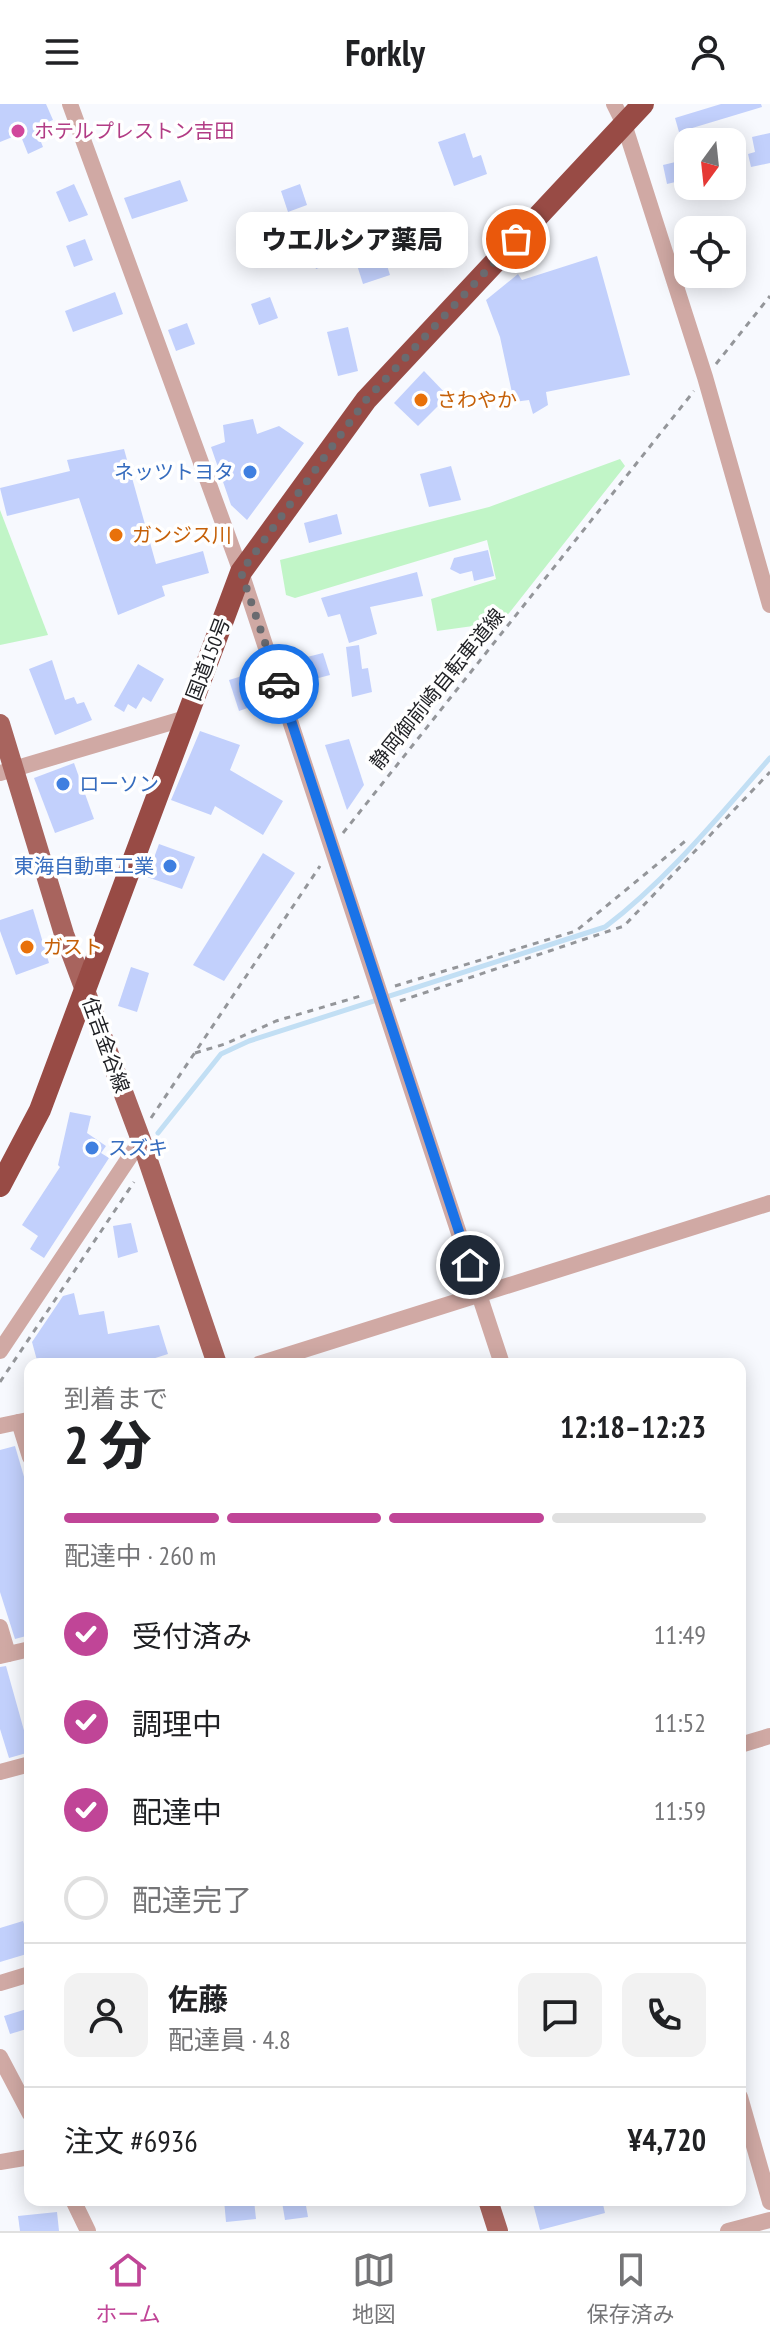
<!DOCTYPE html>
<html lang="ja">
<meta charset="utf-8">
<style>
body{margin:0;font-family:"PT Sans Narrow","Noto Sans JP",sans-serif;background:#f2f2f2;color:#202124;height:100vh;display:flex;flex-direction:column;font-size:30px;white-space:nowrap}
*{box-sizing:border-box;margin:0}
p{font-size:26px;color:#757577}
.icon{flex:none;width:44px;height:44px;fill:none;stroke:currentColor;stroke-width:2;stroke-linecap:round;stroke-linejoin:round}
.map{position:relative;flex:1;overflow:hidden}
.panel{position:absolute;left:24px;top:1254px;width:722px;height:848px;display:flex;flex-direction:column;background:#fff;border-radius:16px;box-shadow:0 4px 20px #0003}
.panel>*{flex:none}
.needle{width:52px;rotate:195deg}
.buttons{position:absolute;left:674px;top:24px;display:grid;gap:16px}
.buttons a{display:grid;place-items:center;width:72px;height:72px;border-radius:16px;background:#fff;box-shadow:0 4px 20px #0003;font-size:40px}
.pin{position:absolute;display:grid;place-items:center;width:68px;height:68px;color:#fff;margin:-34px;border:4px solid #fff;border-radius:50%;box-shadow:0 2px 8px #0007}
.courier{position:absolute;display:grid;place-items:center;width:80px;height:80px;margin:-40px;border:6px solid #1a73e8;border-radius:50%;background:#fff;color:#222;box-shadow:0 2px 10px #0007}
.bubble{position:absolute;height:56px;border-radius:16px;background:#fff;box-shadow:0 4px 20px #0003;font-size:26px;font-weight:800;line-height:56px;text-align:center}
.head em{font-style:normal;font-weight:800}
.head div{display:flex;flex-direction:column-reverse}
.head{display:flex;align-items:center;justify-content:space-between;height:136px;padding:0 40px}
h1{font-size:52px;font-weight:800;line-height:60px}
.bar{display:grid;grid-template-columns:repeat(4,1fr);gap:12px 8px;align-content:center;height:96px;padding:0 40px}
.bar i{height:10px;border-radius:6px;background:#e0e0e0}
.bar .current{background:#c04597}
.bar p{grid-column:span 4}
.line{display:flex;align-items:center;gap:20px;padding:0 40px;border-top:2px solid #e0e0e0}
.line div{flex:1}
.round{display:grid;place-items:center;flex:none;width:84px;height:84px;border-radius:16px;background:#f2f2f2}
ol{padding:0 40px;list-style:none}
li{display:flex;align-items:center;gap:24px;height:88px}
li p{margin-inline-start:auto}
li .icon{padding:8px;border-radius:50%;background:#c04597;color:#fff;stroke-width:4}
li:last-child{color:#757577}
li i{width:44px;height:44px;border:4px solid #e0e0e0;border-radius:50%}
header{display:flex;justify-content:space-between;align-items:center;height:104px;padding:0 40px;background:#fff;font-size:36px;font-weight:800}
.tab-bar{display:flex;justify-content:space-around;align-items:center;height:112px;border-top:2px solid #e0e0e0;background:#fff;font-size:22px;color:#757577}
.tab-bar a{display:grid;justify-items:center;gap:4px}
.tab-bar .current{color:#c04597}
.map>svg:first-child{display:block}
.green{fill:#c1f5c7}
.lines{fill:none;stroke-linecap:round;stroke-linejoin:round}
.stream{stroke:#c2dff4;stroke-width:5}
.building{fill:#c2d0fc}
.path{stroke:#94969a;stroke-width:3;stroke-dasharray:6 6;stroke-linecap:butt}
.minor{stroke:#d0a9a4;stroke-width:16}
.major{stroke:#a8645e;stroke-width:20}
.highway{stroke:#984b45;stroke-width:22}
.done{stroke:#6a6b70;stroke-width:8;stroke-dasharray:0 14.4}
.route{stroke:#1a73e8;stroke-width:10}
.hotel-dot{fill:#d1479c;stroke:#fff;stroke-width:3}
.food-dot{fill:#e8710a;stroke:#fff;stroke-width:3}
.shop-dot{fill:#3f7fe0;stroke:#fff;stroke-width:3}
.labels{text-anchor:middle;stroke-width:7;stroke-linejoin:round;paint-order:stroke}
.hotel-label{font-size:20px;fill:#b23c85;stroke:#fff;text-anchor:start}
.food-label{font-size:20px;fill:#c56008;stroke:#fff;text-anchor:start}
.shop-label{font-size:20px;fill:#366cbe;stroke:#fff;text-anchor:end}
.street-label{font-size:20px;fill:#1e1f23;stroke:#fff}
</style>
<header><svg class="icon" aria-label="menu" viewBox="0 0 24 24"><path d="M4 6h16M4 12h16M4 18h16"/></svg>Forkly<svg class="icon" aria-label="person" viewBox="0 0 24 24"><circle cx="12" cy="8" r="4"/><path d="M4 21q1-7 8-7t8 7"/></svg></header>
<div class="map">
<svg width="770" height="2127" viewBox="0 0 770 2127">
<rect width="100%" height="100%" fill="#f7f9fe"/>
<g class="green">
<path d="M620,355L625,362L502,518L437,527L431,495L496,475L487,436L295,494L286,491L280,456L489,403Z"/>
<path d="M0,406L48,531L0,541Z"/>
</g>
<g class="lines">
<path class="stream" d="M158,1029L221,950L249,937L605,823C668,775 718,713 770,654"/>
</g>
<g class="building">
<path d="M0,0H46L53,16L35,23L43,43L28,50L20,30L0,38Z"/>
<path d="M721,0H761L762,3L679,28L675,14Z"/>
<path d="M465,29L473,54L481,51L487,70L454,82L438,38Z"/>
<path d="M770,29V59L751,63L748,50L755,48L752,33Z"/>
<path d="M688,55V75L667,80L663,61Z"/>
<path d="M180,76L188,97L132,115L124,94Z"/>
<path d="M74,80L88,111L69,118L56,88Z"/>
<path d="M300,80L307,101L288,108L281,87Z"/>
<path d="M85,135L93,156L74,163L66,142Z"/>
<path d="M327,136L335,158L316,165L308,144Z"/>
<path d="M384,152L390,171L363,180L357,161Z"/>
<path d="M597,152L630,271L546,288L548,301L533,310L529,296L514,298L500,233L486,196L518,170L522,176Z"/>
<path d="M115,188L123,210L73,228L65,207Z"/>
<path d="M270,193L278,214L259,221L251,200Z"/>
<path d="M187,219L195,240L176,247L168,226Z"/>
<path d="M348,223L358,267L338,272L327,228Z"/>
<path d="M424,267L448,292L418,322L394,299Z"/>
<path d="M253,315L257,330L279,322L304,339L247,416L231,401L211,343L225,338L223,321Z"/>
<path d="M124,345L156,460L203,447L209,469L162,482L165,492L118,511L79,394L7,412L0,384L70,367L67,356Z"/>
<path d="M451,362L461,396L429,403L420,370Z"/>
<path d="M337,410L342,430L309,439L304,419Z"/>
<path d="M488,446L494,472L474,477L472,467L460,470L450,465L454,454Z"/>
<path d="M417,468L423,492L370,503L377,530L349,539L340,510L328,513L321,494Z"/>
<path d="M359,541L362,565L368,564L372,588L352,593L346,543Z"/>
<path d="M323,549L330,571L292,581L283,559Z"/>
<path d="M52,556L65,596L74,593L77,600L84,598L92,616L55,631L29,565Z"/>
<path d="M138,560L164,575L151,598L143,593L136,605L128,600L124,608L114,602Z"/>
<path d="M252,569L262,599L239,607L229,576Z"/>
<path d="M200,627L240,641L230,666L283,697L263,731L215,702L211,711L171,696Z"/>
<path d="M349,635L364,681L347,706L325,641Z"/>
<path d="M74,659L94,715L55,729L34,674Z"/>
<path d="M159,740L195,753L182,785L147,773Z"/>
<path d="M263,749L295,769L224,877L193,861Z"/>
<path d="M33,805L49,859L16,871L0,827V816Z"/>
<path d="M131,863L149,869L137,908L118,902Z"/>
<path d="M70,1008L91,1012L87,1029L106,1042L101,1049L109,1054L44,1154L30,1145L38,1132L22,1121L60,1063L58,1061Z"/>
<path d="M131,1119L138,1148L118,1154L113,1122Z"/>
<path d="M74,1189L79,1211L104,1207L108,1230L159,1221L168,1250L149,1256L150,1260H111L110,1257L90,1260H38L32,1238L63,1192Z"/>
<path d="M15,1342L30,1393V1531L15,1535L0,1488V1346Z"/>
<path d="M6,1562L25,1630L30,1629V1648L9,1654L0,1625V1563Z"/>
<path d="M23,1817L27,1829H30V1849L0,1858V1824Z"/>
<path d="M30,1904V1924L10,1930L4,1912Z"/>
<path d="M224,2096H254L256,2115L226,2118Z"/>
<path d="M305,2096L308,2113L285,2116L282,2098Z"/>
<path d="M532,2096H602L605,2109L540,2126Z"/>
<path d="M57,2108L59,2127H20L18,2112Z"/>
</g>
<g class="lines">
<g class="path">
<path d="M716,260L770,192"/>
<path d="M343,729L694,287"/>
<path d="M395,882L576,827L689,734"/>
<path d="M400,897L624,822L770,668"/>
<path d="M195,949L225,940L276,917L364,891"/>
<path d="M151,1014L320,762"/>
<path d="M0,1278L134,1078"/>
</g>
<g class="minor">
<path d="M70,0L241,468L502,1260"/>
<path d="M614,0L624,20L705,273L770,501"/>
<path d="M0,669L186,614"/>
<path d="M0,1247L141,1036"/>
<path d="M259,1260L770,1099"/>
<path d="M19,1318L30,1353"/>
<path d="M0,1322L28,1316"/>
<path d="M0,1523L8,1550"/>
<path d="M0,1552L30,1545"/>
<path d="M740,1641L770,1632"/>
<path d="M0,1668L30,1660"/>
<path d="M0,1879L30,1870"/>
<path d="M0,1953L30,2010"/>
<path d="M740,1993L770,2098"/>
<path d="M0,2058L30,2053"/>
<path d="M73,2096L88,2127"/>
<path d="M728,2127L770,2116"/>
</g>
<g class="major">
<path d="M0,620L64,830L141,1036L217,1260"/>
<path d="M488,2096L498,2127"/>
</g>
<path class="highway" d="M0,1082L40,1006L241,468L366,296L643,0"/>
</g>
<g class="lines">
<path class="done" d="M279,580L241,468L366,296L516,135"/>
<path class="route" d="M279,580L470,1161"/>
</g>
<circle class="hotel-dot" cx="18" cy="27" r="8"/>
<g class="food-dot">
<circle cx="421" cy="296" r="8"/>
<circle cx="116" cy="431" r="8"/>
<circle cx="27" cy="843" r="8"/>
</g>
<g class="shop-dot">
<circle cx="250" cy="368" r="8"/>
<circle cx="63" cy="680" r="8"/>
<circle cx="170" cy="762" r="8"/>
<circle cx="92" cy="1044" r="8"/>
</g>
<g class="labels">
<g class="hotel-label">
<text x="34" y="34">ホテルプレストン吉田</text>
</g>
<g class="food-label">
<text x="437" y="303">さわやか</text>
<text x="132" y="438">ガンジス川</text>
<text x="43" y="850">ガスト</text>
</g>
<g class="shop-label">
<text x="234" y="375">ネッツトヨタ</text>
<text x="79" y="687" text-anchor="start">ローソン</text>
<text x="154" y="769">東海自動車工業</text>
<text x="108" y="1051" text-anchor="start">スズキ</text>
</g>
<g class="street-label">
<text transform="translate(208 555) rotate(-69)" y="7">国道150号</text>
<text transform="translate(437 585) rotate(-51)" y="7">静岡御前崎自転車道線</text>
<text transform="translate(106 941) rotate(70)" y="7">住吉金谷線</text>
</g>
</g>
</svg>
<div class="buttons">
<a><svg class="needle" viewBox="-14 -14 28 28"><path d="M0-13l5 13h-10z" fill="#e53935"/><path d="M0 13l5-13h-10z" fill="#757577"/></svg></a>
<a><svg class="icon" aria-label="locate" viewBox="0 0 24 24"><circle cx="12" cy="12" r="6"/><path d="M12 2v4M12 18v4M2 12h4M18 12h4"/></svg></a>
</div>
<div class="pin" style="left:516px;top:135px;background:#ea580c"><svg class="icon" aria-label="bag" viewBox="0 0 24 24"><path d="M5 8h14l-1 12H6zM9 8a3 3 0 0 1 6 0"/></svg></div>
<div class="pin" style="left:470px;top:1161px;background:#1f2937"><svg class="icon" aria-label="home" viewBox="0 0 24 24"><path d="M3 11l9-7 9 7M6 9v11h12V9"/></svg></div>
<div class="courier" style="left:279px;top:580px"><svg class="icon" aria-label="car" viewBox="0 0 24 24"><path d="M5 17H2v-5l4-1 3-4h7l3 4 3 1v5h-3M9 17h6M6 11h13"/><circle cx="7" cy="17" r="2"/><circle cx="17" cy="17" r="2"/></svg></div>
<div class="bubble" style="left:236px;top:108px;width:232px">ウエルシア薬局</div>
<section class="panel">
<div class="head"><div><h1>2 分</h1><p>到着まで</p></div><em>12:18–12:23</em></div>
<div class="bar"><i class="current"></i><i class="current"></i><i class="current"></i><i></i><p>配達中 · 260 m</p></div>
<ol>
<li><svg class="icon" aria-label="check" viewBox="0 0 24 24"><path d="M5 12l5 5 9-10"/></svg>受付済み<p>11:49</p></li>
<li><svg class="icon" aria-label="check" viewBox="0 0 24 24"><path d="M5 12l5 5 9-10"/></svg>調理中<p>11:52</p></li>
<li><svg class="icon" aria-label="check" viewBox="0 0 24 24"><path d="M5 12l5 5 9-10"/></svg>配達中<p>11:59</p></li>
<li><i></i>配達完了</li>
</ol>
<div class="line" style="height:144px"><a class="round"><svg class="icon" aria-label="person" viewBox="0 0 24 24"><circle cx="12" cy="8" r="4"/><path d="M4 21q1-7 8-7t8 7"/></svg></a><div><b>佐藤</b><p>配達員 · 4.8</p></div><a class="round"><svg class="icon" aria-label="chat" viewBox="0 0 24 24"><path d="M4 5h16v11H9l-5 4z"/></svg></a><a class="round"><svg class="icon" aria-label="phone" viewBox="0 0 24 24"><path d="M5 4h4l2 5-3 2q2 4 5 5l2-3 5 2v4C11 20 4 13 5 4z"/></svg></a></div>
<div class="line" style="height:104px"><div>注文 #6936</div><b>¥4,720</b></div>
</section>
</div>
<nav class="tab-bar">
<a class="current"><svg class="icon" aria-label="home" viewBox="0 0 24 24"><path d="M3 11l9-7 9 7M6 9v11h12V9"/></svg>ホーム</a>
<a><svg class="icon" aria-label="map" viewBox="0 0 24 24"><path d="M3 6l6-2 6 2 6-2v14l-6 2-6-2-6 2zM9 4v14M15 6v14"/></svg>地図</a>
<a><svg class="icon" aria-label="saved" viewBox="0 0 24 24"><path d="M7 4h10v16l-5-4-5 4z"/></svg>保存済み</a>
</nav>
